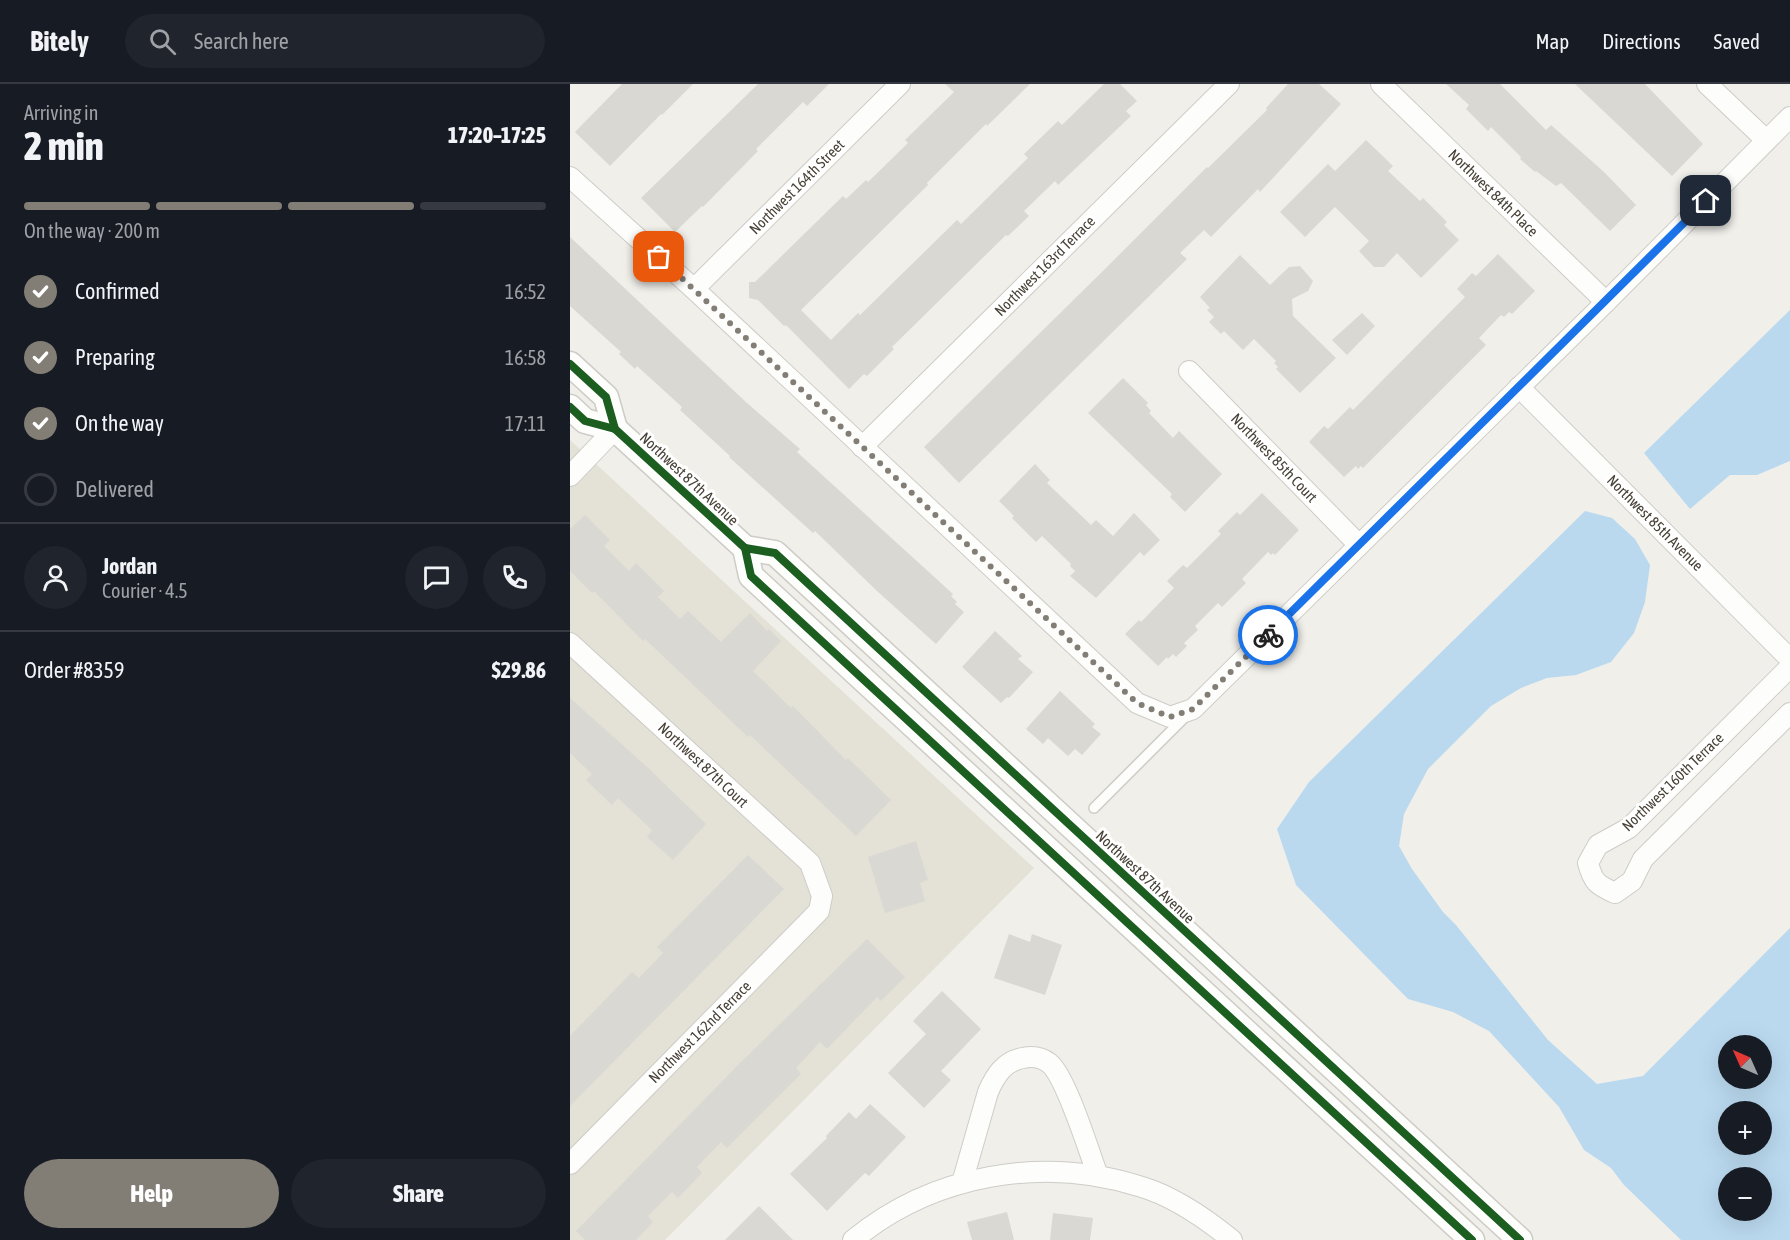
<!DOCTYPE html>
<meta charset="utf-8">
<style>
body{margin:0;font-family:"Asap Condensed",sans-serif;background:#20242c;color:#f1f3f6;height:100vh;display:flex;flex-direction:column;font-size:22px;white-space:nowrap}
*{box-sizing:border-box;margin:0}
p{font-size:20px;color:#9ea1a6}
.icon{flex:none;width:33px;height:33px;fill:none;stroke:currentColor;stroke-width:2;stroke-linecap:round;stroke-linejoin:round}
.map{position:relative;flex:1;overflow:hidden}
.panel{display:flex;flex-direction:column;background:#171b24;width:570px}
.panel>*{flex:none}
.needle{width:39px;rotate:315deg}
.buttons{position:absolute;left:1148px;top:951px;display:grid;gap:12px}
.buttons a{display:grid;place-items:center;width:54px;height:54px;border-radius:50%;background:#171b24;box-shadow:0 6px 24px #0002;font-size:30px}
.pin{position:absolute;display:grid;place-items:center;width:51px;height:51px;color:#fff;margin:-26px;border-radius:12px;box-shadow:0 3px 9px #0006}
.courier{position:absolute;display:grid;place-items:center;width:60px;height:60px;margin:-30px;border:4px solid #1a73e8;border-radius:50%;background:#fff;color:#222;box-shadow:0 2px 8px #0007}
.overview em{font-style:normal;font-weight:800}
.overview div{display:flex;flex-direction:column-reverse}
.overview{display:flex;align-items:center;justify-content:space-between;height:102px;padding:0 24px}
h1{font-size:39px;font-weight:800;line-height:45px}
.bar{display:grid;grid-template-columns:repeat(4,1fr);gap:9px 6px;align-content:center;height:72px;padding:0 24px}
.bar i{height:8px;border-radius:4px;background:#363941}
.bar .selected{background:#827d75}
.bar p{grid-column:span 4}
.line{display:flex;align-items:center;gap:15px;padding:0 24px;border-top:2px solid #363941}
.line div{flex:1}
.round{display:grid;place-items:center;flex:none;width:63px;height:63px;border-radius:32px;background:#20242c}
ol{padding:0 24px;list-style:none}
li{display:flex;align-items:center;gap:18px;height:66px}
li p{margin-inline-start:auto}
li .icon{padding:6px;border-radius:50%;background:#827d75;color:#fff;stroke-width:4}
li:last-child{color:#9ea1a6}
li i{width:33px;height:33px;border:3px solid #363941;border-radius:50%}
.primary-button{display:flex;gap:12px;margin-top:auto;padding:12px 24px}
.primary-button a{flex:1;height:69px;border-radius:36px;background:#827d75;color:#fff;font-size:24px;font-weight:800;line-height:69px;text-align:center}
.primary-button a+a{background:#20242c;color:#f1f3f6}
header{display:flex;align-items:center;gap:36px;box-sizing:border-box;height:84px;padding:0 30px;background:#171b24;border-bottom:2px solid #363941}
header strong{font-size:28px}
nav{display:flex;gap:33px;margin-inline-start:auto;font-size:21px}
.search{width:420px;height:54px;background:#20242c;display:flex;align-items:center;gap:15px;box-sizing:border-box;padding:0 21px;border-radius:33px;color:#9ea1a6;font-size:22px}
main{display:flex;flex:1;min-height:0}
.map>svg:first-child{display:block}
.residential{fill:#e4e1d7}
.water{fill:#bad9ef;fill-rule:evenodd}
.building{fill:#dad8d2}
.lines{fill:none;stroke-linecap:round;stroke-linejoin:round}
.service-casing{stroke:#ceccc7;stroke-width:12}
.minor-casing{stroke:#ceccc7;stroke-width:22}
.tertiary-casing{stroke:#ceccc7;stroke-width:27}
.service{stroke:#fdfdfc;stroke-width:9}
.minor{stroke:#fdfdfc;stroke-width:20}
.tertiary{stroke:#fdfdfc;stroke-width:24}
.cycleway-casing{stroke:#fff;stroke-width:11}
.cycleway{stroke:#1b5e20;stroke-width:8}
.done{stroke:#827d75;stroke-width:6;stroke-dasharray:0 10.8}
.route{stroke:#1a73e8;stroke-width:8}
.labels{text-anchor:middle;stroke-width:6;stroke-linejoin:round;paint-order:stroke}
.street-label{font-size:15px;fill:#474036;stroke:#fff}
</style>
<header>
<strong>Bitely</strong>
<div class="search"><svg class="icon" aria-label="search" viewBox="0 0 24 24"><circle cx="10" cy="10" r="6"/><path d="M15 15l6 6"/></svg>Search here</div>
<nav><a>Map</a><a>Directions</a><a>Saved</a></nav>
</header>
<main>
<section class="panel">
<div class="overview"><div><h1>2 min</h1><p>Arriving in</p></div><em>17:20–17:25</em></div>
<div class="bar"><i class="selected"></i><i class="selected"></i><i class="selected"></i><i></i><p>On the way · 200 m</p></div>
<ol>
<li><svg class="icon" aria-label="check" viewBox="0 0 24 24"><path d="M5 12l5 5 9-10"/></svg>Confirmed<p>16:52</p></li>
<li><svg class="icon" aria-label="check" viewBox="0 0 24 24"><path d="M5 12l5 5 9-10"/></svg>Preparing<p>16:58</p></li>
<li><svg class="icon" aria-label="check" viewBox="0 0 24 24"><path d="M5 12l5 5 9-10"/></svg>On the way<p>17:11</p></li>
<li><i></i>Delivered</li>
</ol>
<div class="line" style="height:108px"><a class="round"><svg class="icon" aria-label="person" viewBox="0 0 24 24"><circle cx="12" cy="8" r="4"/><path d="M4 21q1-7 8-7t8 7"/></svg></a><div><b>Jordan</b><p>Courier · 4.5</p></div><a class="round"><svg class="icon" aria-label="chat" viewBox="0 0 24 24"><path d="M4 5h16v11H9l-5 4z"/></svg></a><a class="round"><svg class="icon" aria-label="phone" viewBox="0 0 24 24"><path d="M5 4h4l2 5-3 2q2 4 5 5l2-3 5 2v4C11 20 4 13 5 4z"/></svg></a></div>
<div class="line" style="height:78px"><div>Order #8359</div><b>$29.86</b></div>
<div class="primary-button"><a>Help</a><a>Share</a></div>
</section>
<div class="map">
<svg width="1220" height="1156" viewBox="0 0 1220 1156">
<rect width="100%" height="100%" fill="#f0efea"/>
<path class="residential" d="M0,356L464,784L95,1156H0Z"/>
<g class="water">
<path d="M1220,226V377L1187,391H1160L1120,425L1074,369Z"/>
<path d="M1015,427L1042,434L1065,455L1080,481L1075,518L1064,549L1041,578L1006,591L977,594L951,604L921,622L858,685L834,730L829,762L842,785L873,828L886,841L978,956L1027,1000L1073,992L1220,844V1156H1111L1054,1101L1041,1084L1014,1066L989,1023L919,947L883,928L838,915L726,801L707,745L739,698ZM1158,962H1191V994H1158ZM1158,1028H1191V1060H1158ZM1158,1094H1191V1126H1158Z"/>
</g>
<g class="building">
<path d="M52,0H123L92,31L91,30L40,82L5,48Z"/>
<path d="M188,0H259L237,22L233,18L186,65L188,67L133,123L132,122L105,148L71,114Z"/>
<path d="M375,0H460L417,42L416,40L357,99L358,101L231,226L261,256L288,229L290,231L387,136L391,140L458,74L454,70L488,37L492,41L534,0H550L567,17L556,27L561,32L488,101L485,97L454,127L459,132L438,152L436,151L322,263L324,265L297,292L294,290L279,305L216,241L214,242L188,216L179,214V198H185L273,112L276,115L296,96L298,98L338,59L335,56L384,8Z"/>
<path d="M718,0H749L771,20L690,108L688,105L641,153L634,146L610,169L617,175L389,399L354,363L537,183L637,83L638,84L697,26L696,24Z"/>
<path d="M876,0H930L976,46L981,41L1034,88L1066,121L1040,147L991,99L986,102L966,87L965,88L950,75L951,73L921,43L918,47L896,25L899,21Z"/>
<path d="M1005,0H1075L1133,60L1102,92Z"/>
<path d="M796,56L823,82L818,87L850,117L853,114L877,138L874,141L889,156L851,194L827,169L814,183H804L789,167L799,157L765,123L735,153L710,128L758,80L765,87Z"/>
<path d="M0,153L177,319L230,365L227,368L383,510L381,512L387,518L385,520L394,528L366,560L307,507L245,447L243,449L159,373L160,372L110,326L112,323L67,282L65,285L49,270L51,268L0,222Z"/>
<path d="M928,170L965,207L942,230L939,228L934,233L931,231L909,254L916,261L793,384L791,382L788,385L786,382L774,393L739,358L754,342L758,345L780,323L783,326L895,213L887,205L902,189L906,192Z"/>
<path d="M670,171L700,201L719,183L730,182L743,197L738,207L722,215L723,232L766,274L730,309L706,285L708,283L704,279L706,277L684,255L673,266L654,247L651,250L639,238L644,233L637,226L640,224L630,213Z"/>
<path d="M792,229L805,242L777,271L762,256Z"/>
<path d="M553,294L578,319L576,321L581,327L579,329L603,354L609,347L652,390L615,428L600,413L602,410L518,329Z"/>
<path d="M465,380L480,396L477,399L521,441L526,436L543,452L564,429L590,456L574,472L570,468L526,514L500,492L505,487L500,482L501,480L472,452L466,458L442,434L444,432L429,417Z"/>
<path d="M692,409L729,446L705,471L703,469L701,471L698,468L672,495L676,499L652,523L648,519L625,542L628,546L614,559L617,562L606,573L603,570L598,575L597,573L588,582L555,550L569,536L571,538L604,504L597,497L613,481L617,484L651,450L648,447L667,428L670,431Z"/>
<path d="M15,431L40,456L34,462L59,487L66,479L94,507L88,513L110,535L118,527L151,558L180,529L197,547L199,545L211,557L183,587L221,624L223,622L276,676L278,674L321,716L286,752L180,651L178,653L75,555L73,557L24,507L22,509L0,487V445Z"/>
<path d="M425,547L452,572L448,575L463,588L439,614L437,613L431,619L392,583Z"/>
<path d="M490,607L525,640L522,643L531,650L512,671L505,665L498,672L478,654L473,660L456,645Z"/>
<path d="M0,614L77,683L136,740L103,776L77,753L82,746L48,714L42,721L16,696L22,690L0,669Z"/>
<path d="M346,757L358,796L350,799L355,817L315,829L298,773Z"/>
<path d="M178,771L214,805L0,1022V952L62,888L69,894L93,869L87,863Z"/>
<path d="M439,850L460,858L462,850L492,861L475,911L424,894Z"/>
<path d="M297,855L335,893L311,917L307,913L257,965L250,958L226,984L231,990L157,1064L151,1058L127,1083L132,1089L108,1114L102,1108L78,1132L83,1138L66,1156H15L6,1147L168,981Z"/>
<path d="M372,907L411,945L371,987L381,996L354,1024L318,989L356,950L343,937Z"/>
<path d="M300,1020L336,1053L299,1092L295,1089L257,1127L220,1090L257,1054L256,1052L279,1028L286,1035Z"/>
<path d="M189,1122L223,1156H155Z"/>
<path d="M437,1128L444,1156H402L397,1138Z"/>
<path d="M483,1129L523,1134L520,1156H480Z"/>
</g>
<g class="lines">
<g class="service-casing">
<path id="service" d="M524,724L615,633"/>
</g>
<g class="minor-casing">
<g id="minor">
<path d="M811,0L1036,218"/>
<path d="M1137,0L1196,56"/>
<path d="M0,93L124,205L567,619L600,633L623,625L1036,218L1220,33"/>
<path d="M124,205L330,0"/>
<path d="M619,287L789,461"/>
<path d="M949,303L1220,575"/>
<path d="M292,363L659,0"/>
<path d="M0,392L45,345"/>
<path d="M0,559L240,779L252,812L249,827L0,1080"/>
<path d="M1220,583L1059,744L1028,761L1018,779C1023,798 1027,801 1045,809L1062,797L1073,775L1220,629"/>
<path d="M392,1099L418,1008C425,992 434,977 453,974C462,972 471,973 479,979C496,992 519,1068 528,1092"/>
<path d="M283,1156C363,1090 474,1071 572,1103C605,1113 635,1134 662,1156"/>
</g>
</g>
<g class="tertiary-casing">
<g id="tertiary">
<path d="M0,280L36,313L45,345"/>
<path d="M0,323L15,337L45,345L175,464L205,469L950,1156"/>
<path d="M175,464L181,492L902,1156"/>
</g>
</g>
<use href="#service" class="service"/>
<use href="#minor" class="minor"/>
<use href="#tertiary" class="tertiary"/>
<g class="cycleway-casing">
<g id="cycleway">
<path d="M0,280L36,313L45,345"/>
<path d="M0,323L15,337L45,345L175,464L205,469L950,1156"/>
<path d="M175,464L181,492L902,1156"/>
</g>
</g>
<use href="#cycleway" class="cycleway"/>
</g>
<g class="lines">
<path class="done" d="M89,173L567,619L600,633L623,625L698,551"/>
<path class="route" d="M698,551L1136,117"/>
</g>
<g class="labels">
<g class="street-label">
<text transform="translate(227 103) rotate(-45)" y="5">Northwest 164th Street</text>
<text transform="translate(923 109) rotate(44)" y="5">Northwest 84th Place</text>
<text transform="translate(475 182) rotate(-45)" y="5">Northwest 163rd Terrace</text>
<text transform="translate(704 374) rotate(46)" y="5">Northwest 85th Court</text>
<text transform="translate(119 395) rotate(43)" y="5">Northwest 87th Avenue</text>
<text transform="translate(1085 439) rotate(45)" y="5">Northwest 85th Avenue</text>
<text transform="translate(133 681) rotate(43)" y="5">Northwest 87th Court</text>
<text transform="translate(1103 698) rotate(-44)" y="5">Northwest 160th Terrace</text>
<text transform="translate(575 793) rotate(43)" y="5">Northwest 87th Avenue</text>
<text transform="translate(130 948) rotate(-45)" y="5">Northwest 162nd Terrace</text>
</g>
</g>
</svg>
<div class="buttons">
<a><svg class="needle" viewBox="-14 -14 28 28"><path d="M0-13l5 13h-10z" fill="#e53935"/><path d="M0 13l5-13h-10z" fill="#9ea1a6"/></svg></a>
<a>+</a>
<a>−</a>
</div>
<div class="pin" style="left:89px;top:173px;background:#ea580c"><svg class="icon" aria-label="bag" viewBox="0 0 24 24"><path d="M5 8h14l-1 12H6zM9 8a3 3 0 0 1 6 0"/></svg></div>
<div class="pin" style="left:1136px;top:117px;background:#1f2937"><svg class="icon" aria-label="home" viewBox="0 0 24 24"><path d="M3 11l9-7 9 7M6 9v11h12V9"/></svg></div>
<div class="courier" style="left:698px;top:551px"><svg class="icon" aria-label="bike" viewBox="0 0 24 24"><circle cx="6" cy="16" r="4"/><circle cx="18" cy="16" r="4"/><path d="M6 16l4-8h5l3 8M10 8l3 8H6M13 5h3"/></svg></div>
</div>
</main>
